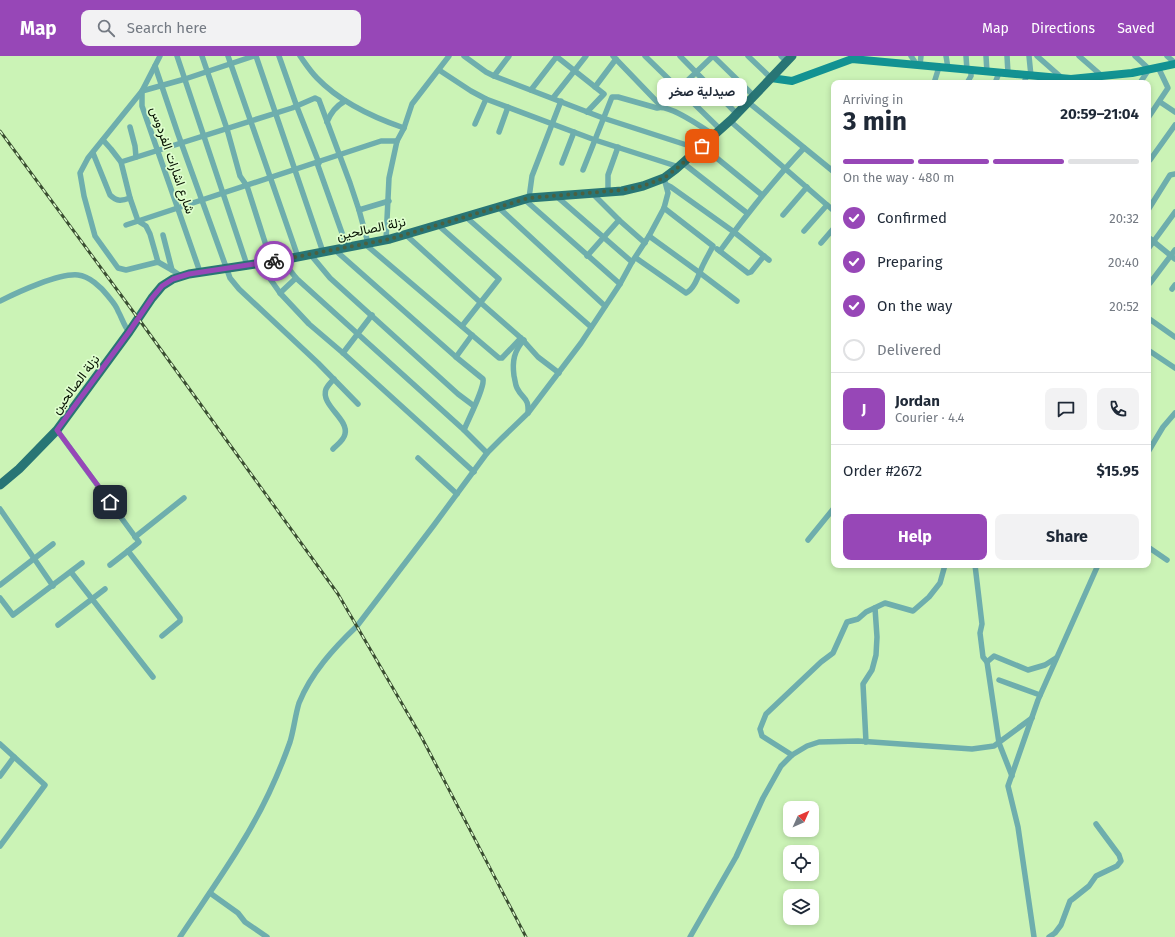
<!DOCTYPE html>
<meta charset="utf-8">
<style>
body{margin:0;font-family:"Fira Sans",Vazirmatn,sans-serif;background:#f2f2f3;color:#1f2937;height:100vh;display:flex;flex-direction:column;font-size:15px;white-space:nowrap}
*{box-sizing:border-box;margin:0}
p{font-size:13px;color:#747a83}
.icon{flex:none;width:22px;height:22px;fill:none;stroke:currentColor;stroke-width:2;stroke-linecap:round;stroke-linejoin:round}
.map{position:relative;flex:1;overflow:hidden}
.details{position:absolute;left:831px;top:24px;width:320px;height:488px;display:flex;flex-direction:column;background:#fff;border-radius:8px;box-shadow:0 2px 6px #0003}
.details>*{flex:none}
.needle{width:26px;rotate:45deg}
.tools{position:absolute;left:783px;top:745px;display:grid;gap:8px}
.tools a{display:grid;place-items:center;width:36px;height:36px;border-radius:8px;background:#fff;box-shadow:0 2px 6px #0003;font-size:20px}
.pin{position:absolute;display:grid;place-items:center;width:34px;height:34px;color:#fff;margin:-17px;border-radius:8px;box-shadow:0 2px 6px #0006}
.courier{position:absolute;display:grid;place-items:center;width:40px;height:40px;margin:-20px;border:3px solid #9747b7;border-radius:50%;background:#fff;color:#222;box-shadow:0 1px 5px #0007}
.bubble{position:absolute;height:28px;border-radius:8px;background:#fff;box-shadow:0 2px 6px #0003;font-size:13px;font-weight:700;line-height:28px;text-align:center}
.overview em{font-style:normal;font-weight:700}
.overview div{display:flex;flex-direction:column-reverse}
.overview{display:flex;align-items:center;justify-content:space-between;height:68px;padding:0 12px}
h1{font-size:26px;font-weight:700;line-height:30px}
.bar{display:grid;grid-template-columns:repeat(4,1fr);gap:6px 4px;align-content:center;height:48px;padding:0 12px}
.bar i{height:5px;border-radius:3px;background:#e0e1e3}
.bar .current{background:#9747b7}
.bar p{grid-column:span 4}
.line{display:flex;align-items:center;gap:10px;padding:0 12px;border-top:1px solid #e0e1e3}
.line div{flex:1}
.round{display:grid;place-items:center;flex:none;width:42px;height:42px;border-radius:8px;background:#f2f2f3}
ol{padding:0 12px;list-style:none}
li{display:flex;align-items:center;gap:12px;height:44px}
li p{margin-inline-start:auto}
li .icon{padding:4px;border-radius:50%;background:#9747b7;color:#fff;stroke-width:4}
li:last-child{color:#747a83}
li i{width:22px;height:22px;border:2px solid #e0e1e3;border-radius:50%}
.action{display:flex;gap:8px;margin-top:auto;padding:8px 12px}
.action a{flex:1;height:46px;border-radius:8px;background:#9747b7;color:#fff;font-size:16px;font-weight:700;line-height:46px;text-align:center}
.action a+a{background:#f2f2f3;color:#1f2937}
header{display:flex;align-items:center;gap:24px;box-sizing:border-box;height:56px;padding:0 20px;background:#9747b7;color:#fff}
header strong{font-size:19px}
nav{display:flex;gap:22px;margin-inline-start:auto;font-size:14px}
.search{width:280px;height:36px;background:#f2f2f3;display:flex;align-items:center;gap:10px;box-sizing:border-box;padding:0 14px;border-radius:8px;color:#747a83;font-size:15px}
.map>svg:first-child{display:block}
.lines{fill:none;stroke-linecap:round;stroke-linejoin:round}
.street{stroke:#6eaead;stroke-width:5.5}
.secondary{stroke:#129292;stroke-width:8}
.primary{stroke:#287575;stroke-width:9}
.rail-casing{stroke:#3a4e31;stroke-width:3}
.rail{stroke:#defecd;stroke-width:1.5;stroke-dasharray:4.5;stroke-linecap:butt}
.done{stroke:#4a6040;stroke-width:4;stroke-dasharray:0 7.2}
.route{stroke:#9747b7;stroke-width:5}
.labels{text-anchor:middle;stroke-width:3.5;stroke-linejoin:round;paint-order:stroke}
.street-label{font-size:13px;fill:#051100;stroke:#defecd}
</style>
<header>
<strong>Map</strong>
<div class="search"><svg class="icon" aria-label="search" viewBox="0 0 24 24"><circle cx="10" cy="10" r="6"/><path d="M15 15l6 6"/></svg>Search here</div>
<nav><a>Map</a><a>Directions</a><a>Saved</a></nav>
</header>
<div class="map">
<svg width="1175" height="881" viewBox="0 0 1175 881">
<rect width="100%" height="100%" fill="#cbf3b6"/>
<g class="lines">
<g class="street">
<path d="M160,0L142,35V50L200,216"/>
<path d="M177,0L247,209"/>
<path d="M202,0L227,73L240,120L247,130L271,205"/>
<path d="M228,0L298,201"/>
<path d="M256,0L323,196"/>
<path d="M279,0L297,51L319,107"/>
<path d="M300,0C305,7 310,15 317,22C340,46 372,61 404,72"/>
<path d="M464,0L486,16L494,20L603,62L699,93"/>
<path d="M556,0L604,38L587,56"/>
<path d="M613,0L661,50L713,0"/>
<path d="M645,0L720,73"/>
<path d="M680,0L737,58"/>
<path d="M713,0L754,40"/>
<path d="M748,0L771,22"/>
<path d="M781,0L787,6"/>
<path d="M911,0L917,9"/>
<path d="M946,0L948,12"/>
<path d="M966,0L967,14"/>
<path d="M986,0L987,16"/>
<path d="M1007,0L1008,17"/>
<path d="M1029,0L1031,20"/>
<path d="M1037,0L1062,22"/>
<path d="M1079,0L1102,20"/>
<path d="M1135,0L1149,13L1140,27"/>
<path d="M1167,0L1175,7"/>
<path d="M920,9L921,0"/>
<path d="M155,10L178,78L230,222L239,233L318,307L358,348"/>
<path d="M439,14L471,35L486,43L595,84L679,111"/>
<path d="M494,20L509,0"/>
<path d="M934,27L939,11"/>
<path d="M967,27L971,20V14"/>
<path d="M995,27L999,17"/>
<path d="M1024,27L1027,19"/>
<path d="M595,31L616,3"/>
<path d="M531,34L557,0"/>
<path d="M553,42L586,0"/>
<path d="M748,46L834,116"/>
<path d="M1160,46L1175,56"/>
<path d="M1148,62L1168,32L1158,11"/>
<path d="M730,65L834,155"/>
<path d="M327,66C331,56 336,50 345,45"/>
<path d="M475,68L486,43"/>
<path d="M130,71L135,90L136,101"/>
<path d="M499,76L508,51"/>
<path d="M103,84L111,93L121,106L130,142L138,165L146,170L150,178L158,206"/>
<path d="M702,90L762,139"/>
<path d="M93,97L110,139C117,146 122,145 130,142"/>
<path d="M1150,104L1175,69"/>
<path d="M121,106L292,52L315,42L319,44L350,127L359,154L389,145"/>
<path d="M317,107L347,191"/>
<path d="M562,107L574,76"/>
<path d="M683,107L747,157"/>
<path d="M583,114L612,41H618L657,52C670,48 703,72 714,79"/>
<path d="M667,129L671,131L734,176L769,204"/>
<path d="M608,136V119L618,91"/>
<path d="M592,137L619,164L645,187"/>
<path d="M555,139L632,206"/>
<path d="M529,142L532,120L561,45"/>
<path d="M524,143L620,228"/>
<path d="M498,151L605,250"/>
<path d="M359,154L368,187"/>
<path d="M1148,154L1170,119L1175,118"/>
<path d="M783,159L807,131"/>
<path d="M466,161L591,271"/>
<path d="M126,169L381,85H397"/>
<path d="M438,169L499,223L462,270"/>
<path d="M804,175L827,149"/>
<path d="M163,179L172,214"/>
<path d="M649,180L700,217L737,245"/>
<path d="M1148,181L1175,203"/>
<path d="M386,184L389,122L397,85L404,72L412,48L449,0"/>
<path d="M821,187L834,172"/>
<path d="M365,188L499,302H502L521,282L481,247L406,179"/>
<path d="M717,193L748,217L751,216L764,200"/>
<path d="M1148,193L1175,156"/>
<path d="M335,194L456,301L483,323C485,331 468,364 464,374"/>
<path d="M720,195C746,159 773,125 804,92"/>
<path d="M310,198L330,222L458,338L474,350"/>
<path d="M587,200L619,164"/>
<path d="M636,202L686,237C696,232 699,216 704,207C707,201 710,196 713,190L664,152"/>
<path d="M282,204L296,222L464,374L487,397"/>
<path d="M259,207L280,237L309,268L343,297L474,416"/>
<path d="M181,220L172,214L158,206L126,214L118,212L113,205L95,180L84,140L80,117L88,102L142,35L185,23L254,0"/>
<path d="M1150,227L1175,194"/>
<path d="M1172,233L1175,229"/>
<path d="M280,237L296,222"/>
<path d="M0,245C18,236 59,217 78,219C89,220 101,231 108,240C111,244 116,249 118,255C122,262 124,270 129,276"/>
<path d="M1148,262L1175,281"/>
<path d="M521,282L538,301L559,317"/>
<path d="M524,284C514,295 512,305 514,320C515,323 515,328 517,332C523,344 529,341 528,357"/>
<path d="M1148,294L1175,312"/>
<path d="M343,297L372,259"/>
<path d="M456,301L472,279"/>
<path d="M57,374L139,486L128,495L180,562V565L162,580"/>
<path d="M333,393C337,389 344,384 345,378C349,363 320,349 326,333C328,329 331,326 334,323"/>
<path d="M1148,396L1163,371L1175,357"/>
<path d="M418,402L457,438"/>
<path d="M0,453L53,530"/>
<path d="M135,481L184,442"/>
<path d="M808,484L834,452"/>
<path d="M1148,491L1167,504"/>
<path d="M110,509L128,495"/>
<path d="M975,509L982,568L980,577L983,601L987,606L999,687L1012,720"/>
<path d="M71,516L153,621"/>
<path d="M0,529L53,488"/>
<path d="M0,542L13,559L82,507"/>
<path d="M58,569L105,533"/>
<path d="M987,606L994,600L1028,614L1045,609L1056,602"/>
<path d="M999,624L1040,639"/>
<path d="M866,686L863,628L872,614L876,599L877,581L875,552"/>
<path d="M0,688L45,729L0,790"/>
<path d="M792,699L762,680L760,673L766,658L821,606L833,597L847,566L858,563L866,556L885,547L913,555L929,541L940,527L945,509"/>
<path d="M0,720L14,701"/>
<path d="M210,837L238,857L245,866L267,881"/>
<path d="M180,881C211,834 245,788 269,737C277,720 284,703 290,686C294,673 295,660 299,647C311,617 334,592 357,570L434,469L487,397L501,383L528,357L581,287L620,228L632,206L649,180L664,152L668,137L664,122"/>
<path d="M690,881L736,801L763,742L781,710L792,699L807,690L819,686L858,685L972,693L994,690L1032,662"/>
<path d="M1034,881L1018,771L1008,730L1038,644L1098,509"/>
<path d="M1049,881L1055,877L1061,869L1070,845L1074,842L1089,830L1096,820L1117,810L1121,805L1119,799L1096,768"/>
</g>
<path class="secondary" d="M771,22L792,25L852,3L1071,23L1132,17L1175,8"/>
<path class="primary" d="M0,429L19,413L57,374L129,276L152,242L162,230L173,223L189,218L282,204L390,183L529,142L622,135L643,130L664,122L676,113L732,63L792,0"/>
<g class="rail-casing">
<path id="rail" d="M0,75L146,273L338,538L422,682L526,881"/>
</g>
<use href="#rail" class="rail"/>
</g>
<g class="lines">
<path class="done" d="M274,205L390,183L529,142L622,134L643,130L664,122L676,113L702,90"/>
<path class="route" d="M110,446L57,374L129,276L152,242L162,230L173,223L189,218L274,205"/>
</g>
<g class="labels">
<g class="street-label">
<text transform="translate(173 104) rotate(71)" y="5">شارع اشارات الفردوس</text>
<text transform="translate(371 172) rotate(-12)" y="5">نزلة الصالحين</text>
<text transform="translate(75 328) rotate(-53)" y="5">نزلة الصالحين</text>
</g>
</g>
</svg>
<div class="tools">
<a><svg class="needle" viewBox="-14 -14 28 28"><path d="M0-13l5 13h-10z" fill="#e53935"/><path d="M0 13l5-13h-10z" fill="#747a83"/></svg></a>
<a><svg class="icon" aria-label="locate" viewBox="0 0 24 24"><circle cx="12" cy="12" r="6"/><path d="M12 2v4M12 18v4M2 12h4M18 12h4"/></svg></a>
<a><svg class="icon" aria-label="layers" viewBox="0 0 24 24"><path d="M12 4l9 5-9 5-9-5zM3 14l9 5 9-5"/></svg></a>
</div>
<div class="pin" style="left:702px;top:90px;background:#ea580c"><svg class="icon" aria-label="bag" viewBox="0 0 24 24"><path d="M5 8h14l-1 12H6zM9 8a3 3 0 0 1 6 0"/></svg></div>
<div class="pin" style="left:110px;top:446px;background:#1f2937"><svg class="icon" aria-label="home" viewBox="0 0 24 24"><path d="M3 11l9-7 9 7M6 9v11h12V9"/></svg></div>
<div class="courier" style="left:274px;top:205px"><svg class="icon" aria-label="bike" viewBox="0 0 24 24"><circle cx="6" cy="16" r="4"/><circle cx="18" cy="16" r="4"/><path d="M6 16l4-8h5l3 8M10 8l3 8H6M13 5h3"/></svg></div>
<div class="bubble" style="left:657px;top:22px;width:90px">صيدلية صخر</div>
<section class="details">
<div class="overview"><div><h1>3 min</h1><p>Arriving in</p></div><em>20:59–21:04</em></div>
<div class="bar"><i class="current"></i><i class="current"></i><i class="current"></i><i></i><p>On the way · 480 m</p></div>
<ol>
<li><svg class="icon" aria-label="check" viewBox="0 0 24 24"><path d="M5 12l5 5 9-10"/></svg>Confirmed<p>20:32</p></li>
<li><svg class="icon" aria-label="check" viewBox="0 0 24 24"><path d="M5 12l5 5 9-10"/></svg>Preparing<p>20:40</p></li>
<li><svg class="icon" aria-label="check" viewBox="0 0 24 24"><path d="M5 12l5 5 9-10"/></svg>On the way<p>20:52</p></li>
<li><i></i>Delivered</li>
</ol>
<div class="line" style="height:72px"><b class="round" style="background:#9747b7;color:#fff">J</b><div><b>Jordan</b><p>Courier · 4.4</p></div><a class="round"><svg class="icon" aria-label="chat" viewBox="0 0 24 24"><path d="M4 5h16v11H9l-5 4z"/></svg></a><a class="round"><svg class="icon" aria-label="phone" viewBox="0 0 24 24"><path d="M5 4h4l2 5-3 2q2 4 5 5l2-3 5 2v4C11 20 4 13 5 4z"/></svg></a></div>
<div class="line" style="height:52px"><div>Order #2672</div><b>$15.95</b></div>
<div class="action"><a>Help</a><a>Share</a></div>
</section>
</div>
